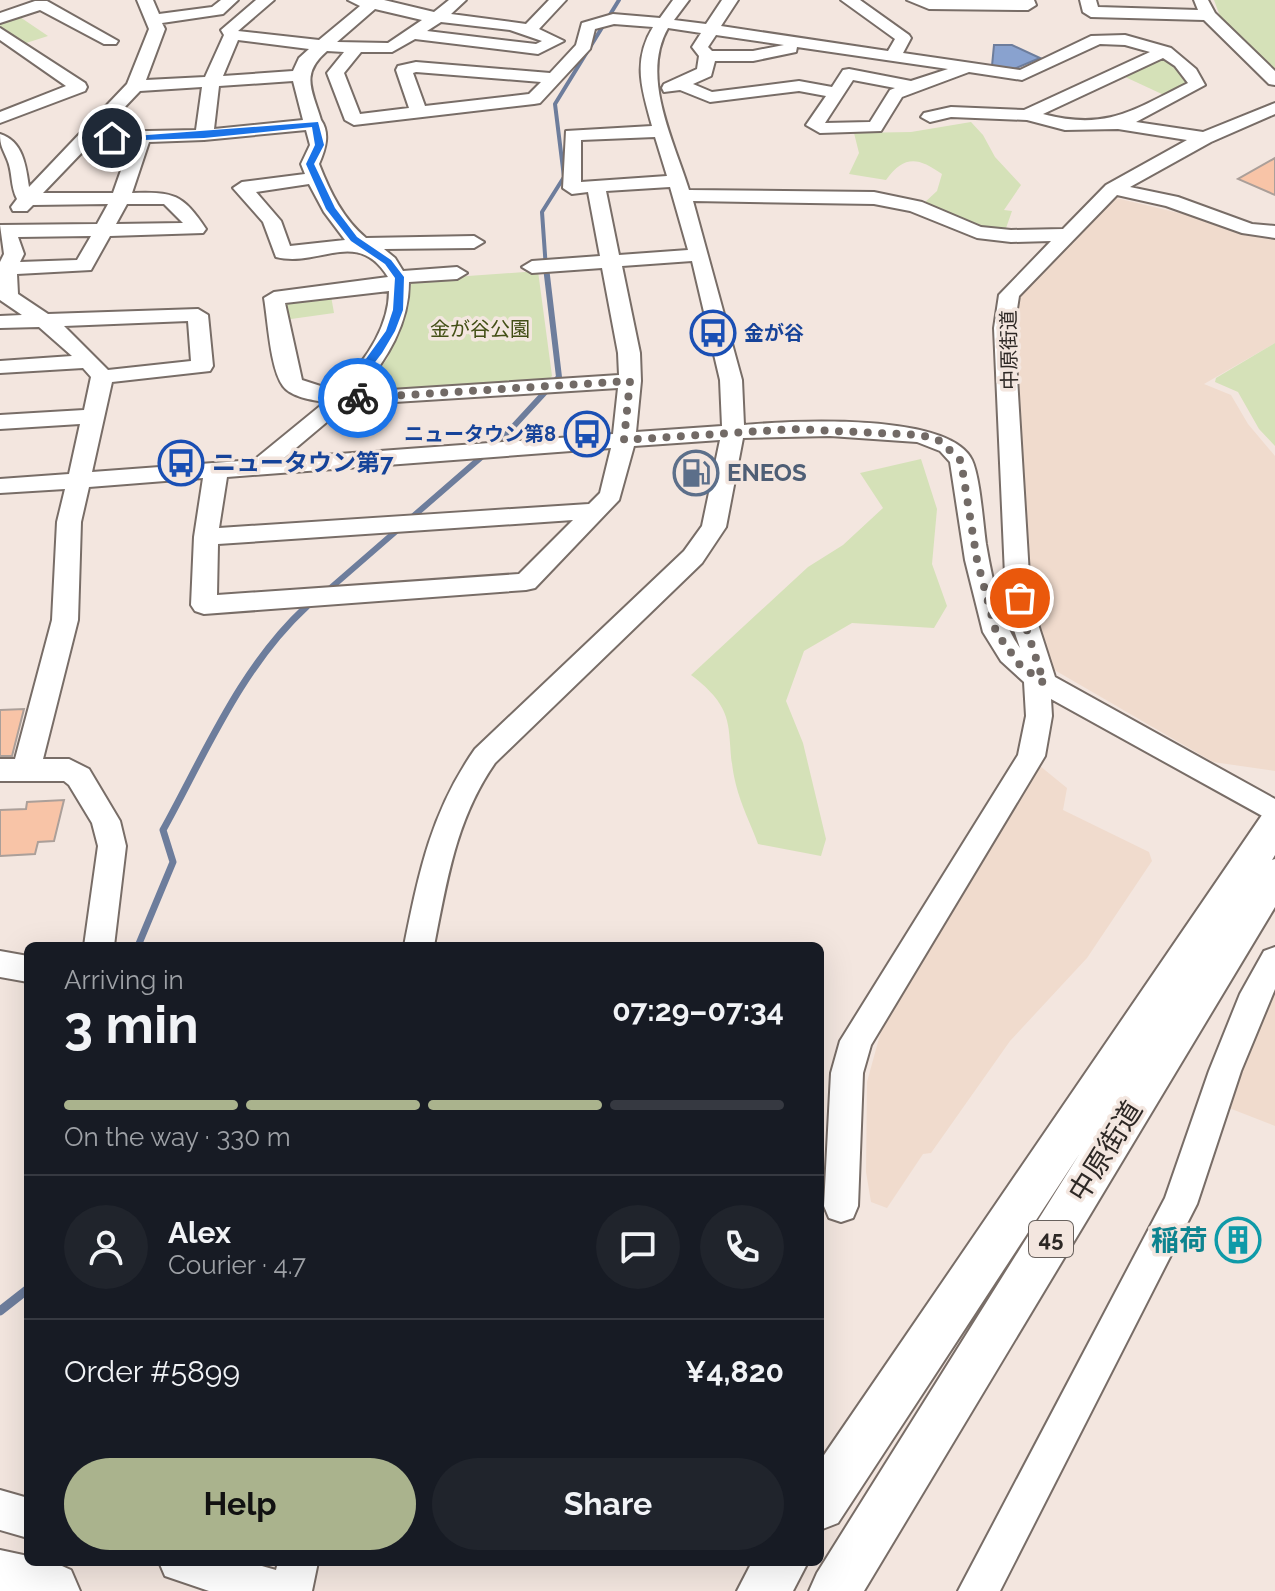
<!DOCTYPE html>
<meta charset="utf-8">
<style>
body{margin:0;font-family:Raleway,"Noto Sans JP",sans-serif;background:#20242c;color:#f1f3f6;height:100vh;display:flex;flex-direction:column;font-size:30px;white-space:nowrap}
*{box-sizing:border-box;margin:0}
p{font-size:26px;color:#9ea1a6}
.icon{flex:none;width:44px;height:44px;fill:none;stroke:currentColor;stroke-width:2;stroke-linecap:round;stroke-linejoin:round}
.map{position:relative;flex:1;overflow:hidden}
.panel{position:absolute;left:24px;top:942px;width:800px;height:624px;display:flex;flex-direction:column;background:#171b24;border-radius:12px;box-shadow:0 8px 32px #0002}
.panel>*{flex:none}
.pin{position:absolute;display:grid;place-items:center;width:68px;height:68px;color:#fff;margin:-34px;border:4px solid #fff;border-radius:50%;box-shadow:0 2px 8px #0007}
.courier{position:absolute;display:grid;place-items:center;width:80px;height:80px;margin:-40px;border:6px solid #1a73e8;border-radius:50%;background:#fff;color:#222;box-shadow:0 2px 10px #0007}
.overview em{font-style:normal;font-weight:700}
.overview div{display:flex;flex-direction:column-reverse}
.overview{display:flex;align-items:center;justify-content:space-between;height:136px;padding:0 40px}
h1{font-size:52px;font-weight:700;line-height:60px}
.bar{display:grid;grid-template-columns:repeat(4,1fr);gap:12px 8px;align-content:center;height:96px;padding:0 40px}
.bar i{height:10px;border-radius:6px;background:#363941}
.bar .selected{background:#aab38d}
.bar p{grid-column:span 4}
.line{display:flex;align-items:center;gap:20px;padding:0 40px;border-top:2px solid #363941}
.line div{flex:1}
.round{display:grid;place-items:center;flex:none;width:84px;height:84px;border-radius:42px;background:#20242c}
.cta{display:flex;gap:16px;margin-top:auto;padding:16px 40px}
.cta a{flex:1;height:92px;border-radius:48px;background:#aab38d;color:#111;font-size:32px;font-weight:700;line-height:92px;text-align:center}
.cta a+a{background:#20242c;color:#f1f3f6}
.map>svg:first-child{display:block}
.industrial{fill:#f0dbcd}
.green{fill:#d5e1b8}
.water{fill:#89a2cf;stroke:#6d7d9c;stroke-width:2}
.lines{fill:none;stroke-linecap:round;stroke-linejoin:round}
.stream-far3{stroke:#6d7d9c;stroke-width:4}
.stream-far2{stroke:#6d7d9c;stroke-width:6}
.stream-far1{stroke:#6d7d9c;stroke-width:7}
.stream{stroke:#6d7d9c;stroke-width:9}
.building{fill:#f8c4a7;stroke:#ab9f99;stroke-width:2}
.minor-casing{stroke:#786d67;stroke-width:4}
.major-casing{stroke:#786d67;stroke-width:4}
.highway-casing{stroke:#786d67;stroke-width:4}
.minor{fill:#fff;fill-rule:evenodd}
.major{fill:#fff;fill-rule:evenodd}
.highway{fill:#fff;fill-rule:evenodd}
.route{fill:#1a73e8}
.done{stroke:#726a66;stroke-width:8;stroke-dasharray:0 14.4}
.labels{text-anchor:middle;stroke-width:7;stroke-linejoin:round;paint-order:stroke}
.far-park-label{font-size:20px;fill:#434f16;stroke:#f3e6df}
.far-transit-label{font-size:20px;font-weight:bold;fill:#164399;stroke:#f3e6df;text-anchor:start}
.far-street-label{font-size:20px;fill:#2d2825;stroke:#f3e6df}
.shield{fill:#f3e6df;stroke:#68615d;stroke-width:2}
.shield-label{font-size:22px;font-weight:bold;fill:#2d2825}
.transit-label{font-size:24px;font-weight:bold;fill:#164399;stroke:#f3e6df;text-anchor:start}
.service-label{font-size:24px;font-weight:bold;fill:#4e5e75;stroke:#f3e6df;text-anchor:start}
.near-street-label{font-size:28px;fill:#2d2825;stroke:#f3e6df}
.near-culture-label{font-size:28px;font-weight:bold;fill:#0d838f;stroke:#f3e6df;text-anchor:end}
</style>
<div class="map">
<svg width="1275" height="1591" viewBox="0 0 1275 1591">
<rect width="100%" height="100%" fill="#f3e6df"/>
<g class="industrial">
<path d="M1116,198L1275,236V343L1204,384L1231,395L1248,424L1275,456V771L1213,762L1051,668L1022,570L1017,308L1020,295Z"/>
<path d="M1040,766L1067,788L1063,810L1149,852L1152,861L1087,958L1010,1041L931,1153L923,1154L887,1208L871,1202L866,1172L867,1082L884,1020Z"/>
<path d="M1275,979V1126L1229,1108L1232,1074Z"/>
</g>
<g class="green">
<path d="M1214,0H1275V73L1221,19Z"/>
<path d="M17,15L48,36L23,44L0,26V20Z"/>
<path d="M1161,58L1169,59L1189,84L1164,95L1123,76Z"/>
<path d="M971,122L983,135L995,157L1021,185L1004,210L1012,211L1005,231L969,226L923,204L937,191L942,174C918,157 904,155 886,180L849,174L859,153L854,133L911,132Z"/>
<path d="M538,271L552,376L549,379L363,391L387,359L403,324L412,280Z"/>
<path d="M331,296L334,313L284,320L285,303Z"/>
<path d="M1275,343V446L1259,429L1238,392L1215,382L1216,378Z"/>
<path d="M921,459L937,509L932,564L947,606L934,628L852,623L804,651L786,701L803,743L826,839L821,856L758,844C751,825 741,805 736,785C723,733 743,714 691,675L808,567L843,545L883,508L860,473Z"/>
</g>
<path class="water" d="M994,45H1012L1040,58L1014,69L992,66Z"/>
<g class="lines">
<path class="stream-far3" d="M546,269L542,212L564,177L555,104L619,0"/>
<g class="stream-far2">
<path d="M326,592L501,440L559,377L546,267"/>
<path d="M304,609L313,601"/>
</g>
<path class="stream-far1" d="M138,946L173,862L163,830C205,754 241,667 306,607"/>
<path class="stream" d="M0,1311L28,1289"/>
</g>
<g class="building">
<path d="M1275,158V195L1238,179Z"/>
<path d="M24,709L12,756H0V710Z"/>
<path d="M64,800L54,841L38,842L35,854L0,856V810L26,809L27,802Z"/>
</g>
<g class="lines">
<g class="minor-casing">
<g id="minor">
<path d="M137,0H153L159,14L212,7L221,0H238L223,14L162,23L165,29L146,80L205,77L224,35L221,30L256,0H274L238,31L319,40L360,6L348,0H384L434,12L449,0H466L451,14L526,24L549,0H566L539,29L564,41L538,54L415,39L392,52H361L344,73L360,114L409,108L396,70L398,66L416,62L550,73L576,45L582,23L613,14L660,18L673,0H689L674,20L706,24L722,0H738L721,26L888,51L895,39L841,0H860L909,35L911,38L903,53L1020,70L1091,36L1125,35L1171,48L1196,69L1205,85L1136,122L1203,132L1275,103V114L1211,142L1130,187L1178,197L1252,224L1275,226V238L1242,233L1166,206L1117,195L1019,296L1014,328L1029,575L1037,621L1055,677L1275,799V823L1051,699L1052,716L1045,756L871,1045L863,1073L858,1206L853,1218L841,1222L829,1218L824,1206L831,1073L840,1041L1018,755L1026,716L1024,682L1001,661L983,632L965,560L950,462L940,451L917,442L830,436L743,438L726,527L702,563L495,763C456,819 447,880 434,946H404C419,872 431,812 475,749L684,551L702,526L720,440L634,446L619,500L535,588L526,590L204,614L195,611L191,605L194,537L203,478L89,487L81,522L78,620L43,759H69L89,769L120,821L126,846L114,946H84L98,846L92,823L69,785L64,781H0V759H15L52,620L57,522L65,489L0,493V479L69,474L80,424L0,429V415L84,410L91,377L83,368L0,373V361L72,356L39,327L0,328V316L22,315L0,300V262L4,254L0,225L97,224L108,204L33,205L27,211H13L11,207L17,199C10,186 13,172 7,159C3,149 0,146 0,134C23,141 26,166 29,187L127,84L149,29ZM375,9L422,20L388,43L337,42ZM441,22L510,30L542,41L536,44L427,31ZM614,24L653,27C632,61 642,90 652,126L566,131L563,188L572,194L588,192L600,256L532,261L522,267L532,273L602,268L618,353L619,375L360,392C387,359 409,324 409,282L457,279L467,273L457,267L403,271L395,258L384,249L474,248L484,242L474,236L366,238C343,219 330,192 319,164C326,148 330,133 321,120C312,90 300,74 327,51L344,52L327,73L345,120L354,125L534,104L540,103L590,49L595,29ZM668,28L701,33L692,47L699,56L697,69L664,84L662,88L664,92L680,90L710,102L799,91L826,96L806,125L820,133L881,131L902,97L969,72L1022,80L1100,44L1125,45L1150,52L1024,110L951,107L924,113L921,117L930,122L951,117L1027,120L1065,130L1118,129L1187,140L1106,185L1063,229L1011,230L981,227L922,202L874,192L689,190C674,141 640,77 668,28ZM716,35L784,45L753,51H712L708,47ZM238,40L309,49L299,58L293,71L223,76ZM797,47L948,69L911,81L849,69L843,70L832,87L799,81L712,92L693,84L711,76L715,61H753L796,52ZM1163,58L1175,66L1188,83C1133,110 1107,131 1043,114ZM416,72L541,82L529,94L425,106L413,73ZM853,80L895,88L890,90L870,122L825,123ZM293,81L303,120L214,129L219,86ZM202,87L196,130L101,132L140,91ZM306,130L310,145L301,164L305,174L242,182L233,188L263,222L276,257C319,268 357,227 388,277L274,292L264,298C268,321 270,368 283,386C291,397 312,400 325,402L254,460L92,472L112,382L210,371L213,366L208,315L198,309L48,314L18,294L17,274L91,270L110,236L203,233L206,229C182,193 173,192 132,193L149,142L204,140ZM655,137L667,176L581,182V140ZM131,142L113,193H43L91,143ZM309,184L324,212L345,240L290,246L281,221L256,192ZM670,187L688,250L619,255L606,191ZM693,201L874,204L910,211L977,238L1011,242L1051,241L999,295L994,328L1005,575L1011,621L1020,648C1000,620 992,578 986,544C983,523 980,477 972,460C949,412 791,421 744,425L742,380ZM127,204H164L183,223L116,224ZM91,236L77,260L20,262L24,254L18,237ZM692,261L720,380L722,426L636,432L641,381L640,353L622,266ZM389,291C389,329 362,365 336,391L302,380L285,303ZM188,321L191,361L108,370L64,326ZM618,388L613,434L284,458L347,405ZM611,448L600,493L589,504L219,528L227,477ZM573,520L519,574L217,595L218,544Z"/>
<path d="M907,0H1034L1036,5L1028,10L929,9Z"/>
<path d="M1080,0H1096L1098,7L1198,10L1194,0H1208L1215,13L1275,71V85L1269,84L1204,20L1091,17L1083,12Z"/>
<path d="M35,1H47L118,41L116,44H104L40,10L0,23V13Z"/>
<path d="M0,28L85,83L87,87L85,91L0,123V112L66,86L0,40Z"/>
<path d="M1275,947V989L1241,1071L1197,1204L1000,1591H958L1165,1198L1209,1071L1240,994L1264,951Z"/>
<path d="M0,951L28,956V982L0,977Z"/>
<path d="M0,1490L28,1498V1538L0,1530Z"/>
<path d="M159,1562H248L276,1570L278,1562H318L312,1591H209L165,1576Z"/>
</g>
</g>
<g class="major-casing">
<g id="major">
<path d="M1275,811V855L1272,860L1275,859V907L864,1591H809L817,1573L1080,1153L838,1523L820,1530V1461L1262,815Z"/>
<path d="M752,1562H808L793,1591H737Z"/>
</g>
</g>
<g class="highway-casing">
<path id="highway" d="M0,1550L28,1556V1562H53L71,1570L80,1591H0Z"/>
</g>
<use href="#minor" class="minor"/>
<use href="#major" class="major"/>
<use href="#highway" class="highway"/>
</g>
<path class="route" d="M318,122L324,145L314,164L335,208L357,237L391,260L404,277L403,310L395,331L382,353L350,395L362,396V400C355,402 342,404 337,399L386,331L393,310L395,278L385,264L351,241L326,209L306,164L315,145L312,127L204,138L112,141L108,138Z"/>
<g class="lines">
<path class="done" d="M358,398L630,381L624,440L793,429L921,435L940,441L961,461L977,560L996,632L1020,665L1044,683L1024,621L1020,598"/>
</g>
<defs>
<g id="bus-ring" transform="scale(2.3)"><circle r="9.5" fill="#f3e6df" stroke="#1a4fb4" stroke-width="1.5"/><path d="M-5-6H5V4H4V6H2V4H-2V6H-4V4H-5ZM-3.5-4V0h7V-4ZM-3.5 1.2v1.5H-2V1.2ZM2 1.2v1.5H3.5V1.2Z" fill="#1a4fb4"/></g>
<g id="fuel-ring" transform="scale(2.3)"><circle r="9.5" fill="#f3e6df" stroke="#5c6f8a" stroke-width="1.5"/><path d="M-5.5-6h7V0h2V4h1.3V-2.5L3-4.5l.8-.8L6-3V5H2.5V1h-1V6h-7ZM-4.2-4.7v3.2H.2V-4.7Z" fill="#5c6f8a"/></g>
<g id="building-ring" transform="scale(2.3)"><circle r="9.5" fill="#f3e6df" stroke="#0f9aa8" stroke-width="1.5"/><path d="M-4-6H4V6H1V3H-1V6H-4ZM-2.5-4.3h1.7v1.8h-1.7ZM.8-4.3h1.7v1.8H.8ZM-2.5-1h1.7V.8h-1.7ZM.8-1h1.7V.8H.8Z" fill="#0f9aa8"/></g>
</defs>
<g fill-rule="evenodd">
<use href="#bus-ring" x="713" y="333"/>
<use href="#bus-ring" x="587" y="434"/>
<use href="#bus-ring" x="181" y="463"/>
<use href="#fuel-ring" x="696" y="473"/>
<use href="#building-ring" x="1238" y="1240"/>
</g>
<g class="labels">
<g class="far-park-label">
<text x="480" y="336">金が谷公園</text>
</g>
<g class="far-transit-label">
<text x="744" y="340">金が谷</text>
<text x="556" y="441" text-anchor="end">ニュータウン第8</text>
</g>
<g class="far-street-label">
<text transform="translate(1009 350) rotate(-91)" y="7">中原街道</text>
</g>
<rect class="shield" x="1029" y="1221" width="44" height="36" rx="6"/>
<g class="shield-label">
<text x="1051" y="1247">45</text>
</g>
<g class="transit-label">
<text x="212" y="471">ニュータウン第7</text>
</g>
<g class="service-label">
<text x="727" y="481">ENEOS</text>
</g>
<g class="near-street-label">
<text transform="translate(1105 1151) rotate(-58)" y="10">中原街道</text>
</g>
<g class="near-culture-label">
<text x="1207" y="1250">稲荷</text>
</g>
</g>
</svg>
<div class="pin" style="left:1020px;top:598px;background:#ea580c"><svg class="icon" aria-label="bag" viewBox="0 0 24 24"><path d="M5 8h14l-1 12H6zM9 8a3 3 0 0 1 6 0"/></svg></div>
<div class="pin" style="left:112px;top:138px;background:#1f2937"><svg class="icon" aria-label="home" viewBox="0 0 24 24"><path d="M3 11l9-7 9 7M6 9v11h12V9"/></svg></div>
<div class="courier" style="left:358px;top:398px"><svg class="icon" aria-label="bike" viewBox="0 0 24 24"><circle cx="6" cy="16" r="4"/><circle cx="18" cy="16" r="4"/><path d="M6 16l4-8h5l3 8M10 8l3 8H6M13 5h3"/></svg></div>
<section class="panel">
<div class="overview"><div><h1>3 min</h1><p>Arriving in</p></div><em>07:29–07:34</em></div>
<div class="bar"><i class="selected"></i><i class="selected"></i><i class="selected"></i><i></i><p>On the way · 330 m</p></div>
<div class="line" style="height:144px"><a class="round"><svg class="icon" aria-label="person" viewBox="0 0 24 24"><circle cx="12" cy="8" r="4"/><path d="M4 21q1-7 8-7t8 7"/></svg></a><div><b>Alex</b><p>Courier · 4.7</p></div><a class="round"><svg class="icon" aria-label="chat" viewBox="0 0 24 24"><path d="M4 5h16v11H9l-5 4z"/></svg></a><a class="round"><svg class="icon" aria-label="phone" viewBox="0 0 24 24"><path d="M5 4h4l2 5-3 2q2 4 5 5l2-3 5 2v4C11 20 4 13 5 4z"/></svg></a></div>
<div class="line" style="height:104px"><div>Order #5899</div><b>¥4,820</b></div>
<div class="cta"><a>Help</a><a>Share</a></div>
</section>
</div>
